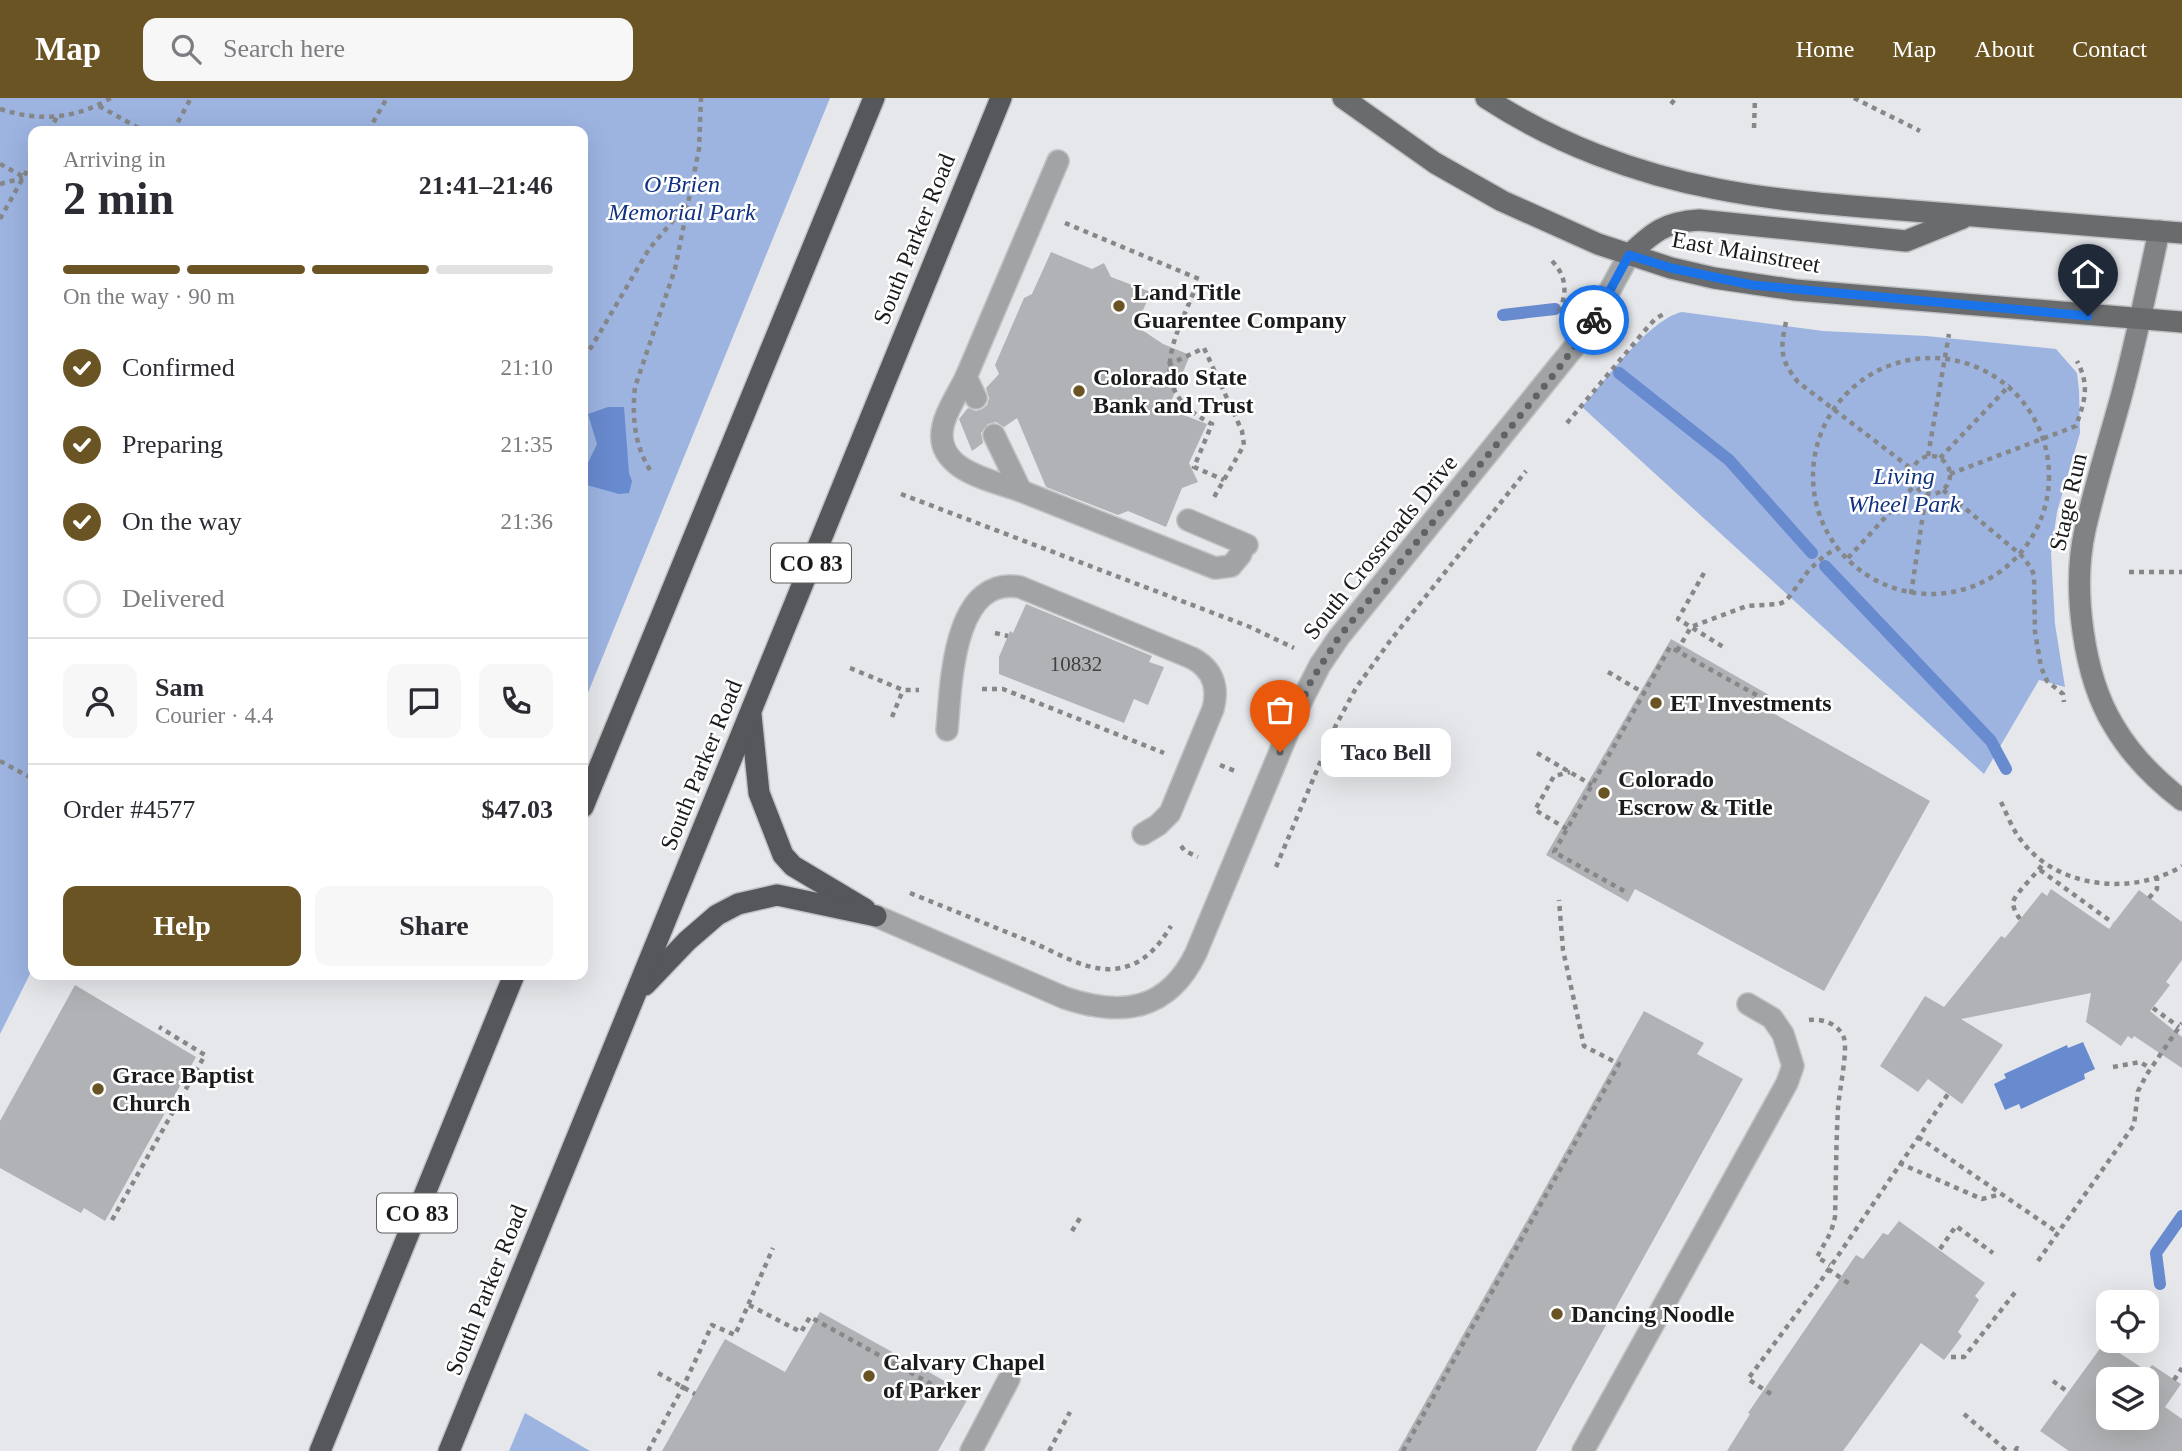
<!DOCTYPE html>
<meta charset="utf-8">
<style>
body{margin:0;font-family:Georgia,serif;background:#f7f7f7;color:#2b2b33;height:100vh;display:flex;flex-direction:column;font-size:26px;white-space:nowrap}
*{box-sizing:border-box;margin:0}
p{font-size:23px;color:#7c7c81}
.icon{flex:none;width:38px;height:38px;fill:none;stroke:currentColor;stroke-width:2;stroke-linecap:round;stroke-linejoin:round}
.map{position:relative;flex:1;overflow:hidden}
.side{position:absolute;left:28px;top:28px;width:560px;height:854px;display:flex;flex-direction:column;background:#fff;border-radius:14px;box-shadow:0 7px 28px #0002}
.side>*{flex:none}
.tools{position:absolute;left:2096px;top:1192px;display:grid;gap:14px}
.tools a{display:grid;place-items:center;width:63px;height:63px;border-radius:14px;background:#fff;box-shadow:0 7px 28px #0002;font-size:35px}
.pin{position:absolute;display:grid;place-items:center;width:60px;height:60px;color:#fff;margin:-72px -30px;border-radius:50% 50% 50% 0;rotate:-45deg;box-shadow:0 0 7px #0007}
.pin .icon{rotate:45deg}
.courier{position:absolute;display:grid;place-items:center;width:70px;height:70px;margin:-35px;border:5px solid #1a73e8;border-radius:50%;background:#fff;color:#222;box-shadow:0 2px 9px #0007}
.bubble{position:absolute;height:49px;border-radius:14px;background:#fff;box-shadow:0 7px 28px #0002;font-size:23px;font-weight:600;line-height:49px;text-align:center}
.summary em{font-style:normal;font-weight:600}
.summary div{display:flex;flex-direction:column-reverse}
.summary{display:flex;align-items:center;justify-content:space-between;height:119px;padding:0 35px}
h1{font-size:46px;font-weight:600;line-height:52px}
.bar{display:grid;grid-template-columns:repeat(4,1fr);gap:10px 7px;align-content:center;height:84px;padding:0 35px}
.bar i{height:9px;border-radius:5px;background:#e1e1e2}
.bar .active{background:#6a5423}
.bar p{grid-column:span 4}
.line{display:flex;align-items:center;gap:18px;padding:0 35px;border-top:2px solid #e1e1e2}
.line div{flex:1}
.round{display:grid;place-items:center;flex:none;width:74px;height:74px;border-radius:14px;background:#f7f7f7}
ol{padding:0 35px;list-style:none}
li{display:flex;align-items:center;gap:21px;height:77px}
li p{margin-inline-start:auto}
li .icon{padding:7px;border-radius:50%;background:#6a5423;color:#fff;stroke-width:4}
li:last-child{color:#7c7c81}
li i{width:38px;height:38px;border:4px solid #e1e1e2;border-radius:50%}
.action{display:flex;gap:14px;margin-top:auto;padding:14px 35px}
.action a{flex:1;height:80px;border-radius:14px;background:#6a5423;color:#fff;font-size:28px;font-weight:600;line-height:80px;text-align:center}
.action a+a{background:#f7f7f7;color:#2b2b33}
header{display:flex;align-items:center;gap:42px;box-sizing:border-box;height:98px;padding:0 35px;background:#6a5423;color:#fff}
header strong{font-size:33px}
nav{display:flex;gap:38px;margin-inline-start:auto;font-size:24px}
.search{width:490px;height:63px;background:#f7f7f7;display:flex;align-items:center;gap:18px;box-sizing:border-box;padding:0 24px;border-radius:14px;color:#7c7c81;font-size:26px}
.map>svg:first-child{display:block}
.green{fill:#9db4e1}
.water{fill:#688ace}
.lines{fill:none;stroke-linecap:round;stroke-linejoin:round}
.stream{stroke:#688ace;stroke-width:12}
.building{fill:#b1b2b5;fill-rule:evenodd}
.lane-casing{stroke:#c0c2c5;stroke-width:24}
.street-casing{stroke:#c0c2c5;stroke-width:24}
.secondary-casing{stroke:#c0c2c5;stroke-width:24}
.primary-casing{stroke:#c0c2c5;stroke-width:24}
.highway-casing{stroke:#c0c2c5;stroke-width:24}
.path{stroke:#858789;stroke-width:4.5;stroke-dasharray:5 5;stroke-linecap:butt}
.lane{stroke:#a2a3a4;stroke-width:21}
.street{stroke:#a2a3a4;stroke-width:21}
.secondary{stroke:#818284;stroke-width:21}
.primary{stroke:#6a6b6d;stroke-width:21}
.highway{stroke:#56575a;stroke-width:21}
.done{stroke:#616264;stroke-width:7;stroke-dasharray:0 12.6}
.route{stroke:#1a73e8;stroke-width:9}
.poi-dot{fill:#6a5423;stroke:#fff;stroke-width:2.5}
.labels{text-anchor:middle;stroke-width:5;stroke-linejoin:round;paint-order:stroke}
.number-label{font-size:21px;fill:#404142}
.shield{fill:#fff;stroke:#5f5f60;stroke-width:2}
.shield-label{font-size:23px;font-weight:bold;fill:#1a1b1c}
.park-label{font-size:24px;font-style:italic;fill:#113282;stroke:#fff}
.street-label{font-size:24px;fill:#1a1b1c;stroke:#fff}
.poi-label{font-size:24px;font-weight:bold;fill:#1a1b1c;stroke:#fff;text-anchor:start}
</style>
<header>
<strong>Map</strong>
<div class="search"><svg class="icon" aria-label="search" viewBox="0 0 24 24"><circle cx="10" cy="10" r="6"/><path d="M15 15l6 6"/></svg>Search here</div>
<nav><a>Home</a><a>Map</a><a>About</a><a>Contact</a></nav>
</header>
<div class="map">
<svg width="2182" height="1353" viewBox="0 0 2182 1353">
<rect width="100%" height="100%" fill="#e5e7ea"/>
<g class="green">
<path d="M0,0H830L583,607V33H33V870L0,936Z"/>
<path d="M1682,214L1823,233L1926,238L2056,251L2077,275L2079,292L2080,335L2057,414L2051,455L2055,526L2065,589L2039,582L1984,676L1582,309C1605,283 1649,221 1682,214Z"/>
<path d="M525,1315L590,1353H509Z"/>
</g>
<g class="water">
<path d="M608,309H624L629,375L632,383L629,395L619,396L583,386V375L597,346L588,316Z"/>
<path d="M2083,944L2095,971L2084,976L2085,981L2021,1011L2019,1006L2005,1012L1994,986L2006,980L2004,976L2067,947L2068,950Z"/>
</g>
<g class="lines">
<g class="stream">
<path d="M1503,217L1555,211"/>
<path d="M1619,275L1729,362L1812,455"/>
<path d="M1825,468L1991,643L2006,671"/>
<path d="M2160,1186L2156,1155L2182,1118"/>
</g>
</g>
<g class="building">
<path d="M1051,154L1092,171L1104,165L1111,179L1151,194L1136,228L1163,246L1190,257L1168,311L1207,326L1189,365L1198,384L1182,390L1166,429L1128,413L1118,417L1046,389L1017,320L1004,329L996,324L988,326L981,335L983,345L972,353L959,321L968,310L976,313L982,311L987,307L989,300L986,290L999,276L995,267L1024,200L1032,196Z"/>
<path d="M1026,506L1152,558L1149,564L1164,569L1148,607L1134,601L1124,625L999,576V559L1010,533L1013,535Z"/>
<path d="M1671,541L1769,597L1762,609L1930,703L1824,893L1635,791L1628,804L1546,757Z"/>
<path d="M2051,791L2109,831L2139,792L2182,824V862L2166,884L2170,887L2150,913L2182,939V970L2134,938L2132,941L2128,938L2121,948L2086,924L2091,895L1961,921L2003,947L1962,1006L1928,981L1918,994L1880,968L1925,898L1944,909L2001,838L2005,840L2042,794L2047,798Z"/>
<path d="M75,887L196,959L105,1123L84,1110L81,1115L0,1070V1023Z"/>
<path d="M1644,913L1704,945L1697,956L1743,981L1536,1353H1398Z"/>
<path d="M1899,1123L1985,1185L1975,1198L1979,1202L1958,1234L1962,1238L1944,1262L1921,1245L1843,1353H1727L1750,1316L1748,1315L1856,1157L1863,1161L1883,1135L1888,1137Z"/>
<path d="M820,1214L970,1297L938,1353H662L725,1241L785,1274Z"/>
<path d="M2104,1245L2147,1273L2152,1267L2181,1286L2165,1309L2182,1321V1353H2069L2040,1333ZM2109,1281H2147V1320H2109Z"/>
</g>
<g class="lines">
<g class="lane-casing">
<g id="lane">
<path d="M966,279C959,294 946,312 943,328C933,372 991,382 1021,393"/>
<path d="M976,300L966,279L1058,63"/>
<path d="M994,337L1021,393L1215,470L1231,468L1241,456"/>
<path d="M1188,422L1247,447"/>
<path d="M947,632C951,589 952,477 1020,489L1192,560C1213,571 1219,589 1213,611L1170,715L1158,727L1143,736"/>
<path d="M971,1353L1009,1281"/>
<path d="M1583,1353L1787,985L1793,968L1783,936L1772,920L1748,906"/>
</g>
</g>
<g class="street-casing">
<path id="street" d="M876,818L1065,900C1122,919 1168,913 1196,855L1299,608L1320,567L1339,539L1588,232L1629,157"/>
</g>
<g class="secondary-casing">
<path id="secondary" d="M2159,133C2147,189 2136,244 2121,299C2109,343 2095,387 2085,432C2072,490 2083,578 2114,628C2131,657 2156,682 2182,702"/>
</g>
<g class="primary-casing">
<g id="primary">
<path d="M1343,0L1435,65L1502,103L1598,146L1671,170L1714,180L1795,192L2182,224"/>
<path d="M1486,0C1555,45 1636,76 1717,91C1778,103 1840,107 1901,112C1995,120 2089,127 2182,135"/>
<path d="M1629,157C1653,134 1665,124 1699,122L1906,143L1963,120"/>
</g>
</g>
<g class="highway-casing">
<g id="highway">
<path d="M751,617L759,695L783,757L793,768L865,811"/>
<path d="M583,709L874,0"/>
<path d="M645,887L687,843L717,817L738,806L777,797L876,818"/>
<path d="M320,1353L514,877"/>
<path d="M449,1353L1001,0"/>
</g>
</g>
<g class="path">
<path d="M1854,0L1920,33"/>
<path d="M1671,6L1676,0"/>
<path d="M99,8L144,33"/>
<path d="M0,11C40,24 75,21 111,0"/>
<path d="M1754,30L1755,0"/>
<path d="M49,33L57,19"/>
<path d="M173,33L191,0"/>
<path d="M368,33L387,0"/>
<path d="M0,66L24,79"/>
<path d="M0,86L23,80"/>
<path d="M0,121L33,62"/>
<path d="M1065,125L1199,181C1178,237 1139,289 1212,326L1194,369L1224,382"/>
<path d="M1552,163C1566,177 1568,195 1559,213"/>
<path d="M1786,224C1780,251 1780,262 1798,284L1913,372"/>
<path d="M583,259L592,248L649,151L688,105"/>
<circle cx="1931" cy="378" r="118"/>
<path d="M1168,267L1204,250L1242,333L1244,347L1213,401"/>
<path d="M1567,325L1647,230L1655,221L1667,214"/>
<path d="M583,330L585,338L583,353"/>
<circle cx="1931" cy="377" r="19"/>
<path d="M1928,358L1949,236"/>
<path d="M1940,360L2010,287"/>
<path d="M650,372C634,346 632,318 635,289L675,171L699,51L701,0"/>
<path d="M1950,376L2076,328C2085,302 2090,288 2077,263"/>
<path d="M1943,392L2021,457L2031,470L2034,477L2035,534L2041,569L2047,583L2063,596L2064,604"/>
<path d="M901,396L1250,529L1294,550"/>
<path d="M1848,460L1914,388"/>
<path d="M2129,474H2182"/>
<path d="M1704,475L1678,521L1725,550"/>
<path d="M1911,496L1926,396"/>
<path d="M995,535L1008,538"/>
<path d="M1677,553L1691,529L1747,508L1779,506L1786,503L1809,472L1824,458L1839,449"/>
<path d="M850,570L903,592H919"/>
<path d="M1608,574L1644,595"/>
<path d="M982,591H1003L1164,655"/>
<path d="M892,619L903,592"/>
<path d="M1537,655L1592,687"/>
<path d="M0,663L33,681"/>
<path d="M1220,667L1235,673"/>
<path d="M2001,704C2007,716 2012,731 2021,742C2057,791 2133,798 2182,768"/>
<path d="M1567,731L1535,712L1554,678L1570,674"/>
<path d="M1181,748L1185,753L1198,759"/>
<path d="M1276,769L1336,627L1356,590L1390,543L1526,373"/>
<path d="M2040,772L2113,825"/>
<path d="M1624,793L1554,754L1670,549L1760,599"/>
<path d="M910,795C952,812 994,829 1036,846C1059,856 1087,873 1113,871C1141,869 1157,851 1171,828"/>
<path d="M2149,800L2157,791V779"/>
<path d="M2020,821C2017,817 2013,810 2013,805C2013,797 2038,775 2044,764"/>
<path d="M2153,910L2179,929"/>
<path d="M1809,922C1822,920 1839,926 1844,940C1848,953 1839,994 1838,1010C1836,1046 1836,1083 1835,1119L1831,1134L1817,1159L1830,1167"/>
<path d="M2113,969L2140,964L2150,970"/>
<path d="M1918,1039L2057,1134"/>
<path d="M1899,1065L1982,1101L2001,1096"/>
<path d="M112,1122L205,957L159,929"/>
<path d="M1072,1133L1080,1120"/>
<path d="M1940,1151L1956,1128L1993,1155"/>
<path d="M2038,1163L2134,1027L2138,993L2147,976L2182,925"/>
<path d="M1828,1171L1851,1187"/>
<path d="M749,1207L801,1234L810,1219L962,1303"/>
<path d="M1951,1259H1964L2017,1192"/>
<path d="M658,1275L695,1296"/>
<path d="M2174,1282L2182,1270"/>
<path d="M2053,1283L2068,1294"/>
<path d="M1771,1296L1748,1281L1818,1187L1948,996"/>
<path d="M1964,1316L2007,1353"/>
<path d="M648,1353L683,1289L712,1227L735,1237L773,1150"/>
<path d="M1049,1353L1070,1314"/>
<path d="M1403,1353L1619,966L1584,948L1563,852L1559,802"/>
<path d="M2015,1353L2017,1350L2021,1353"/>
</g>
<use href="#lane" class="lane"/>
<use href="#street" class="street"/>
<use href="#secondary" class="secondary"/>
<use href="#primary" class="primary"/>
<use href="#highway" class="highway"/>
</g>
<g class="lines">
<path class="done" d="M1280,654L1311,583L1339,539L1556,274L1594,222"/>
<path class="route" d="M1594,222L1629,157L1671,170L1752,187L2088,218"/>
</g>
<g class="poi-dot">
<circle cx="1119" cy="208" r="7"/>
<circle cx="1079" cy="293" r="7"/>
<circle cx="1656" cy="605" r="7"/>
<circle cx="1604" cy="695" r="7"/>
<circle cx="98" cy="991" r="7"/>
<circle cx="1557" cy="1216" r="7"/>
<circle cx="869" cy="1278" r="7"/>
</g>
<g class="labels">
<g class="number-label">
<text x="1076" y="573">10832</text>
</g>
<g class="shield">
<rect x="771" y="445.5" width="80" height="39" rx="5"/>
<rect x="377" y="1095.5" width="80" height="39" rx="5"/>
</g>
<g class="shield-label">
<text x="811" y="473">CO 83</text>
<text x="417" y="1123">CO 83</text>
</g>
<g class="park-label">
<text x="682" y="94">O'Brien<tspan x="682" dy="28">Memorial Park</tspan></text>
<text x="1904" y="386">Living<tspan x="1904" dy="28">Wheel Park</tspan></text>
</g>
<g class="street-label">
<text transform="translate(914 141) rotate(-68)" y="8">South Parker Road</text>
<text transform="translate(1746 154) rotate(10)" y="8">East Mainstreet</text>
<text transform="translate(2068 404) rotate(-77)" y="8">Stage Run</text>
<text transform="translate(1380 449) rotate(-51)" y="8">South Crossroads Drive</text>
<text transform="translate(701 667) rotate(-68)" y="8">South Parker Road</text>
<text transform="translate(486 1192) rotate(-68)" y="8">South Parker Road</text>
</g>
<g class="poi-label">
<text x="1133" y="202">Land Title<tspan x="1133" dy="28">Guarentee Company</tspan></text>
<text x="1093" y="287">Colorado State<tspan x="1093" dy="28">Bank and Trust</tspan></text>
<text x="1670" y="613">ET Investments</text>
<text x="1618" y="689">Colorado<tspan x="1618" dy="28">Escrow &amp; Title</tspan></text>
<text x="112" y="985">Grace Baptist<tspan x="112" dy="28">Church</tspan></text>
<text x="1571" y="1224">Dancing Noodle</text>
<text x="883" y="1272">Calvary Chapel<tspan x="883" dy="28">of Parker</tspan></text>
</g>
</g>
</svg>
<div class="tools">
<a><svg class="icon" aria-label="locate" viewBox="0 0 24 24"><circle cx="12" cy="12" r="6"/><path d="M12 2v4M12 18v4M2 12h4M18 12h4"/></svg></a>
<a><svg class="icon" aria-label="layers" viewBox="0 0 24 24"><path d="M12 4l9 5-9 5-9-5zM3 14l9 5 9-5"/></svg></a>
</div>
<div class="pin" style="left:1280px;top:654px;background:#ea580c"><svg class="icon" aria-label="bag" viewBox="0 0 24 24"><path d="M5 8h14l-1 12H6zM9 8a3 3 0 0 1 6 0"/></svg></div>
<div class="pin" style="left:2088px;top:218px;background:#1f2937"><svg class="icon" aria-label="home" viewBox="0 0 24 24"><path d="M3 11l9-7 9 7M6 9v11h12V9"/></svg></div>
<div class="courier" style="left:1594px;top:222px"><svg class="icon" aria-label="bike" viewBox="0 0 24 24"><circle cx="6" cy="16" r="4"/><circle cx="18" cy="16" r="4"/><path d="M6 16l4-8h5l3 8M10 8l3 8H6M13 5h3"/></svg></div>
<div class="bubble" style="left:1321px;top:630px;width:130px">Taco Bell</div>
<section class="side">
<div class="summary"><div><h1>2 min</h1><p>Arriving in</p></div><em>21:41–21:46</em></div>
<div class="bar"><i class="active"></i><i class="active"></i><i class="active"></i><i></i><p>On the way · 90 m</p></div>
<ol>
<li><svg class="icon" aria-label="check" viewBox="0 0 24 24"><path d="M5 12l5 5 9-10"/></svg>Confirmed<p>21:10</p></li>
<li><svg class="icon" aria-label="check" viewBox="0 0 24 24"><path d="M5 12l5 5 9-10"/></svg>Preparing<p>21:35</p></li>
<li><svg class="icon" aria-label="check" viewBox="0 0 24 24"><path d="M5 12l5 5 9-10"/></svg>On the way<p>21:36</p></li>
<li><i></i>Delivered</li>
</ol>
<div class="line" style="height:126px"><a class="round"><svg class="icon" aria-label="person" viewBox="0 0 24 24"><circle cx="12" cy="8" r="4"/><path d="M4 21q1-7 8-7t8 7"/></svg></a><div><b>Sam</b><p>Courier · 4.4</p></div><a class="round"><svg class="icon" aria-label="chat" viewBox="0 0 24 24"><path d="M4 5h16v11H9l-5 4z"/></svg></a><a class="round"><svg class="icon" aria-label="phone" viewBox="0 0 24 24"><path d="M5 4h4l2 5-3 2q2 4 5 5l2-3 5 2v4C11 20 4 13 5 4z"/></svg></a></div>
<div class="line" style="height:91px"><div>Order #4577</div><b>$47.03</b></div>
<div class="action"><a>Help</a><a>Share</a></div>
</section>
</div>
